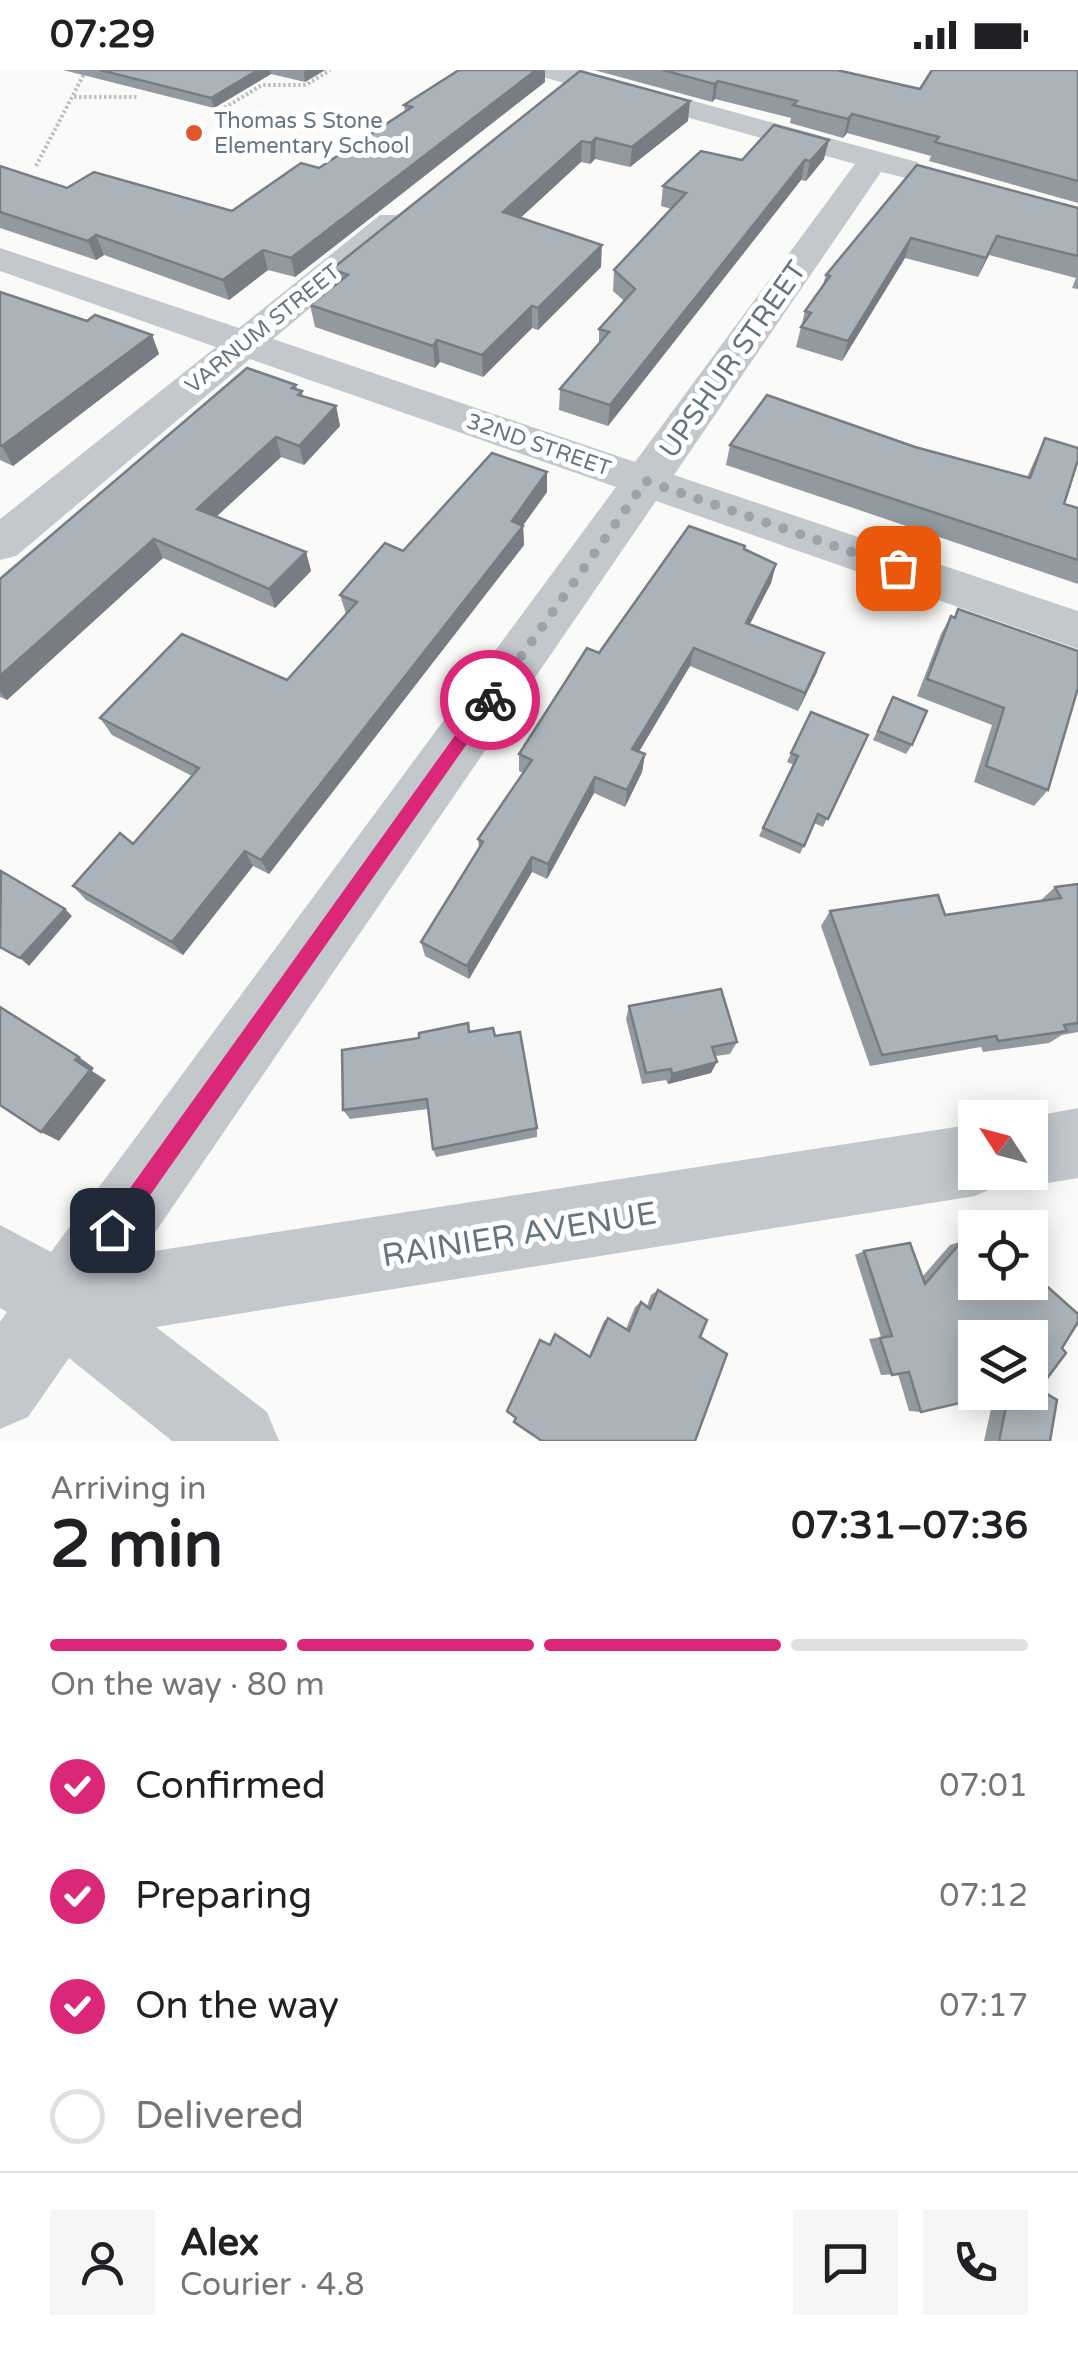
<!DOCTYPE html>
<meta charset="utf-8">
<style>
body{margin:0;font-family:"Varela Round",sans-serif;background:#f6f6f6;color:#202124;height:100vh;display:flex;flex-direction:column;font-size:38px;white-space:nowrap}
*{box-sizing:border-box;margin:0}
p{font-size:32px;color:#757577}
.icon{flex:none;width:55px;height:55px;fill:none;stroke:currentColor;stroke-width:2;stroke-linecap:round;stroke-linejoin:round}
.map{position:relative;height:1371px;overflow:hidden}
.sheet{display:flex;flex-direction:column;background:#fff;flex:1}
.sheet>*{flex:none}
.needle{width:65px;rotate:306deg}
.tools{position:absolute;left:958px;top:1030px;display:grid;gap:20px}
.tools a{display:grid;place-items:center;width:90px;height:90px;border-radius:0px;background:#fff;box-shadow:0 5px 25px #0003;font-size:50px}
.pin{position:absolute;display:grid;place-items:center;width:85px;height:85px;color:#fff;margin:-42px;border-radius:20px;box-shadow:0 5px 15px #0006}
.courier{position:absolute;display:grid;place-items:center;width:100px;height:100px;margin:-50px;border:8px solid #db2777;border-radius:50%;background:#fff;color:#222;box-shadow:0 2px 12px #0007}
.summary em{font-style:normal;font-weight:700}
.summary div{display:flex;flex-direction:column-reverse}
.summary{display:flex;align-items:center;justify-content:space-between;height:170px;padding:0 50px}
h1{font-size:65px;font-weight:700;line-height:75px}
.bar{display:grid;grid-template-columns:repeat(4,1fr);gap:15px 10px;align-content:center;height:120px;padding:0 50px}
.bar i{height:12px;border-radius:8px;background:#e0e0e0}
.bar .selected{background:#db2777}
.bar p{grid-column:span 4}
.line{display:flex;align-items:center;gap:25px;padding:0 50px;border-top:2px solid #e0e0e0}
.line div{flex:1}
.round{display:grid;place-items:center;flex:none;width:105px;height:105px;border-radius:0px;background:#f6f6f6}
ol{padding:0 50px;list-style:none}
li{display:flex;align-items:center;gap:30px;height:110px}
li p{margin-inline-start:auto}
li .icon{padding:10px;border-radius:50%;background:#db2777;color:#fff;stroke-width:4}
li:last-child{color:#757577}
li i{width:55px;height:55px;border:5px solid #e0e0e0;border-radius:50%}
.status{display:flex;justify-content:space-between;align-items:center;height:70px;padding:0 50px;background:#fff;direction:ltr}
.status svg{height:28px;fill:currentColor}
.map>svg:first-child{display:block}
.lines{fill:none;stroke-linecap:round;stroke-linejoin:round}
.path{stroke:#bbbfc2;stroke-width:4;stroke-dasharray:2.5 2.5;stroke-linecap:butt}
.minor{fill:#c3c8cc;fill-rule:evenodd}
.wall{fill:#929a9f}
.shaded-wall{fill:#777d82}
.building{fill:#aab3b9;stroke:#777d82;stroke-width:2.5}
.route{fill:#db2777}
.done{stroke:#99a4ac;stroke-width:10;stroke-dasharray:0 18}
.poi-dot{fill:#e4572e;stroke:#fff;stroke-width:4}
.labels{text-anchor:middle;stroke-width:10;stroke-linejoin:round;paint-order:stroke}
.far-poi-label{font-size:22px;fill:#657683;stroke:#fff;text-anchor:start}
.far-street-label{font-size:22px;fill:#657683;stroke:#fff}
.street-label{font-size:28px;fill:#657683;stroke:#fff}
.near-street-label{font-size:32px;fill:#657683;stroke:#fff}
</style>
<div class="status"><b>07:29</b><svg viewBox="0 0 49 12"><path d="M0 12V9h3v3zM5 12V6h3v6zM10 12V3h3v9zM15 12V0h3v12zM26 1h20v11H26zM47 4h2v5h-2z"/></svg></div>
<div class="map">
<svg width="1078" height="1371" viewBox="0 0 1078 1371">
<rect width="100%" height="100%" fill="#fafaf8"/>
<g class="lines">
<g class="path">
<path d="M74,27H137"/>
<path d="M216,43L262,15H306L330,0"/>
<path d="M36,96L85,2"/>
</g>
<path class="minor" d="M535,0H580L917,92L922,99L917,106L906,108L881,102L674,405L1078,541V579L656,431L141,1183L975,1054V1102H1030V1048H1025L1078,1038V1108L1030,1116L1004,1105L1000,1115L975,1126L156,1257L267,1342L279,1371H172L69,1288L28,1347L0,1359V1252L7,1242L0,1238V1155L51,1182L616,417L250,289L16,486L0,490V449L216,277L0,201V178L239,258L380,145H404L409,152L404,159L273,269L635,392L855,94L539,6Z"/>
</g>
<g class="wall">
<path d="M63,0H325L305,12L271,4L214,38Z"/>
<path d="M459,0H545V12L295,207L268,200L229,230L104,185L96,190L0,158V96L67,118L232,141L319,98L405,41L404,35Z"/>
<path d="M594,0H837L920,19L1078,0V133L929,91L931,86L847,63L843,68L790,53L791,48L715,29L712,32Z"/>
<path d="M580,1L688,51L630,97L595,89L590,94L581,92L520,148L601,197L538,260L532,258L483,307L440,292L435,298L315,257L310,235L335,215L332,199Z"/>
<path d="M824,89L806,111L801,110L608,356L559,340L560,319L599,274V259L624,231L613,221L614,200L671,139L661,136L663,116L742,90Z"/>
<path d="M917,95L1078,138V219L1072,218L1076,208L989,185L978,207L905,188L842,291L796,277L805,241L822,217L826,205Z"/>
<path d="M0,222L87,251L152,265L159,284L13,396L0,390Z"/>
<path d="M296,315L297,319L302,321L303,326L336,336L340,356L304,395L281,387L217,446L306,482L311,501L275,538L163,488L7,630L0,627V509Z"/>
<path d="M1045,368L1064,434L1078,438V514L726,395L730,375L915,377L1027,407Z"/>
<path d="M547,402V422L523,455L524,475L269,804L253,796L183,885L86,830L73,816L133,774L192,706L112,665L100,648L287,610L346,544L340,525L403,481Z"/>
<path d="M744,479L776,494L771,513L750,554L817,602L798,641L690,596L638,682L645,684L642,702L625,737L594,723L547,809L532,802L469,909L425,886L421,872L479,778L478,769L523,703L519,701V684L599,583Z"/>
<path d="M958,539L1048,720L1034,736L974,712L992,655L917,626L941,564L951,546L954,548Z"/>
<path d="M893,627L912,675L906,684L873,670Z"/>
<path d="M868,665L823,757L814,753L800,784L759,766L794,695L787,692L791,683Z"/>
<path d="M1078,814V962L1062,965L1049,973L983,982L981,977L870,996L821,856L830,841L945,845L1040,831L1055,817Z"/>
<path d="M629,936L737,972L730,984L716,986L711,1003L668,1014L666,1010L642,1014L626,949Z"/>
<path d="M469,962L495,966L537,1058V1067L436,1087L433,1079L428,1039L350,1049L343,1040Z"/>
<path d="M962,1171L1001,1213L1030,1212L1034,1316L1050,1371H984L994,1325L921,1342L909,1341L898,1304L881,1305L869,1269L881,1267L855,1185L864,1181L922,1207L950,1175Z"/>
<path d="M658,1220L700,1267L695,1371L550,1275L589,1286L604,1251L608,1248L626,1259L635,1237L641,1232L647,1236L651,1225Z"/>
</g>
<g class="shaded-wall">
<path d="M258,0H270L271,4L214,38L211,28Z"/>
<path d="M307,0H325L305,12L304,2Z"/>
<path d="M536,0H545V12L295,207L291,188Z"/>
<path d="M718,11L715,29L712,32L714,14Z"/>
<path d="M690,31L688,51L630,97L632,77Z"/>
<path d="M852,44L847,63L843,68L848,49Z"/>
<path d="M596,68L595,89L590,94L591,73Z"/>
<path d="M829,70L824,89L806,111L810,91Z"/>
<path d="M582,71L581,92L503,164V142Z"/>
<path d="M805,90L801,110L608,356L610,335Z"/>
<path d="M96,165L104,185L96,190L88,171Z"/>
<path d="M997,166L989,185L978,207L986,188Z"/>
<path d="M911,168L905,188L842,291L848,271Z"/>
<path d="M602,175L601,197L538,260V238Z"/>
<path d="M263,180L268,200L229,230L223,210Z"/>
<path d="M532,236V258L483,307L482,285Z"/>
<path d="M152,265L159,284L13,396L2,376Z"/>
<path d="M437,270L440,292L435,298L433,276Z"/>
<path d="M336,336L340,356L304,395L299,376Z"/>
<path d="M276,367L281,387L204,458L197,439Z"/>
<path d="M547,402V422L517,464L523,456L524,475L269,804L261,790Z"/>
<path d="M154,469L163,488L7,630L0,622V606Z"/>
<path d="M306,482L311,501L275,538L269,519Z"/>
<path d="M776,494L771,513L741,571L746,553Z"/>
<path d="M694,578L690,596L630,697L632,679Z"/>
<path d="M824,583L817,602L798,641L805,623Z"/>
<path d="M645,684L642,702L625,737L627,720Z"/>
<path d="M595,707L594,723L547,809L548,794Z"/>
<path d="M245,781L253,796L183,885L172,872Z"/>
<path d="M532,787V802L469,909L467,896Z"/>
<path d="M65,839L72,846L29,896L20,888Z"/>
<path d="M79,987L94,998L92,1001L106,1010L59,1071L41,1062L75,990Z"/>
<path d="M717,992L711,1003L668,1014L672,1004Z"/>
</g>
<g class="building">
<path d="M100,0H258L211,28Z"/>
<path d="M459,0H536L291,188L263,180L223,210L96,165L88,171L0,142V96L67,118L94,102L232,141L301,93L319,98L412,37L404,35Z"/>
<path d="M663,0H837L920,19L932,0H1078V111L935,72L939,67L852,44L848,49L793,35L797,31L718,11L714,14Z"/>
<path d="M580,1L690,31L632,77L596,68L591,73L582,71L503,142L602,175L538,238L532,236L482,285L437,270L433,276L310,235L348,205L332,199Z"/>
<path d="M774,55L829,70L810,91L805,90L610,335L560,319L609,262L599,259L635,219L614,200L686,123L663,116L701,81L742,90Z"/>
<path d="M917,95L1078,138V186L997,166L986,188L911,168L848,271L801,257L811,243L805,241L830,206L826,205Z"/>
<path d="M0,222L87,251L95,245L152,265L2,376L0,375Z"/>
<path d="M247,298L296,315L292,318L302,321L298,325L336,336L299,376L276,367L197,439L306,482L269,519L154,469L0,606V509Z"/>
<path d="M767,325L915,377L1030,408L1045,368L1078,378V390L1064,434L1078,438V490L730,375Z"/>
<path d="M492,383L547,402L512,451L523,456L261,790L245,781L172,872L73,816L120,763L133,774L199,698L100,648L182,564L287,610L357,532L340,525L385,473L403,481Z"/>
<path d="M689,456L745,476L744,479L776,494L746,553L824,583L805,623L694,578L632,679L645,684L627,720L595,707L548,794L532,787L467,896L421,872L483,772L478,769L532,690L519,684L587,578L599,583Z"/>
<path d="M958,539L1078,581V618L1048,720L986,696L1004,638L927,609L951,546L955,548Z"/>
<path d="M893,627L927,641L912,675L878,661Z"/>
<path d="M811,642L868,665L828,749L818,744L804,776L763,758L798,686L791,683Z"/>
<path d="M1,801L65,839L20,888L0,877Z"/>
<path d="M1078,814V953L1064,955L1067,961L998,971L996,966L882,985L830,841L938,825L945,845L1061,828L1055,817Z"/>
<path d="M721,919L737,972L712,977L717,992L672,1004L671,999L646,1003L629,936Z"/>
<path d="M0,937L79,987L75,990L90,1000L41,1062L0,1035Z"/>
<path d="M468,953L469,962L493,958L495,966L520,962L537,1058L433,1079L427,1029L343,1040L342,980L419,968V963Z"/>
<path d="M962,1171L975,1185V1212H1001L1008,1221L1014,1212H1030V1201L1078,1244V1252L1062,1278L1066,1283L1042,1315L1034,1316L1057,1330L1050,1371H999L1009,1322H1030V1268H975V1322H1007L921,1342L909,1302L892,1305L880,1268L892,1266L864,1181L910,1173L925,1214Z"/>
<path d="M658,1220L707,1250L700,1267L727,1284L695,1371H542L514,1352L516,1348L507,1341L540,1270L550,1275L555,1264L590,1287L608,1248L629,1261L641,1232L650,1239Z"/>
</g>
<path class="route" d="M490,624L495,625V634L120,1168L112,1171L105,1168L101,1160L105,1153L484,625Z"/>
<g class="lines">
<path class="done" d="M490,630L646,411L898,498"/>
</g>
<circle class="poi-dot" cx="194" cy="63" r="10"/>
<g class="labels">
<g class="far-poi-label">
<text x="214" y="58">Thomas S Stone<tspan x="214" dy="25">Elementary School</tspan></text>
</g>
<g class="far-street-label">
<text transform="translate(262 258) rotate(-39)" y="8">VARNUM STREET</text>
<text transform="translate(539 374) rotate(19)" y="8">32ND STREET</text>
</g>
<g class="street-label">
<text transform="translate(732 289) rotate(-55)" y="10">UPSHUR STREET</text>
</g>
<g class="near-street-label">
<text transform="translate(519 1164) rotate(-9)" y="11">RAINIER AVENUE</text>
</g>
</g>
</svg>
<div class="tools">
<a><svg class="needle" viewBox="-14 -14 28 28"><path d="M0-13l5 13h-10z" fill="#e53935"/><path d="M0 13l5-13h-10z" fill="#757577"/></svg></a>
<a><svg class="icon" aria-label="locate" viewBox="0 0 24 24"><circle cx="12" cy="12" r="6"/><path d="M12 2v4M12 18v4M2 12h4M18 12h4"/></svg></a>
<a><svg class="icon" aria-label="layers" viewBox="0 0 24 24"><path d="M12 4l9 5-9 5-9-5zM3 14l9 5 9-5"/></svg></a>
</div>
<div class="pin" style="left:898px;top:498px;background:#ea580c"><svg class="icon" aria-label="bag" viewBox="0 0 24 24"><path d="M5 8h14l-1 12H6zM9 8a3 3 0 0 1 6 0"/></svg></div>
<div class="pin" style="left:112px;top:1160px;background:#1f2937"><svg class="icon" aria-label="home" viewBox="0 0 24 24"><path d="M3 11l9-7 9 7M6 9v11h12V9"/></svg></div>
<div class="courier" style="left:490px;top:630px"><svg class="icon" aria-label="bike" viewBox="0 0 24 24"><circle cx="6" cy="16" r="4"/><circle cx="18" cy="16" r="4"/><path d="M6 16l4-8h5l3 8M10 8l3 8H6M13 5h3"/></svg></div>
</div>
<section class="sheet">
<div class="summary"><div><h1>2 min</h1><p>Arriving in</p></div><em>07:31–07:36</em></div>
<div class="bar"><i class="selected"></i><i class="selected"></i><i class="selected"></i><i></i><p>On the way · 80 m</p></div>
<ol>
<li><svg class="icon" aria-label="check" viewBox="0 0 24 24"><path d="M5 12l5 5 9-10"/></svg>Confirmed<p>07:01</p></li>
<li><svg class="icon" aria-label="check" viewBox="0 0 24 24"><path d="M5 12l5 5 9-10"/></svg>Preparing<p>07:12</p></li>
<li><svg class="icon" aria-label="check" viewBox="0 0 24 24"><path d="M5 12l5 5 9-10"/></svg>On the way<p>07:17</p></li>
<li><i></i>Delivered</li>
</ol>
<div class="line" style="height:180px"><a class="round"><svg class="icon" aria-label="person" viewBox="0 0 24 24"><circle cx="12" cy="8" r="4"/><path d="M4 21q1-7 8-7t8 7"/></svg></a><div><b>Alex</b><p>Courier · 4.8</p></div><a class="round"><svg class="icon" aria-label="chat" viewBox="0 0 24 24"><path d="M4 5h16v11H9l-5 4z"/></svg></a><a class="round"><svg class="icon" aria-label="phone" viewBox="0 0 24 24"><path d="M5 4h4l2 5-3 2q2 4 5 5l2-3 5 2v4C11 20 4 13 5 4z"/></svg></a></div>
</section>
